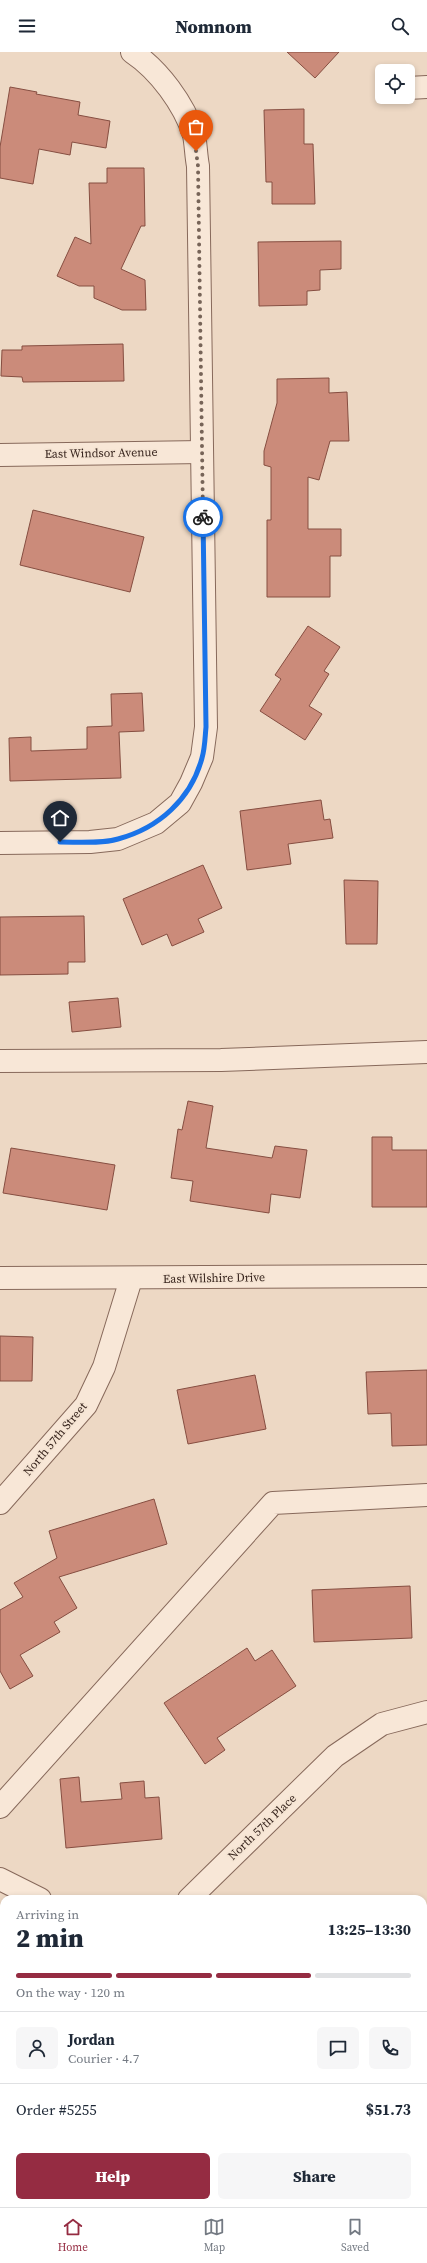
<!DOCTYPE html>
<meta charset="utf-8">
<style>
body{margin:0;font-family:"Source Serif 4",serif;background:#f6f6f7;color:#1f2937;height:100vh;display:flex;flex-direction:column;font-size:15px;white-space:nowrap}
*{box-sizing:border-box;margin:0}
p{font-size:13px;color:#747a83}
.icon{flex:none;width:22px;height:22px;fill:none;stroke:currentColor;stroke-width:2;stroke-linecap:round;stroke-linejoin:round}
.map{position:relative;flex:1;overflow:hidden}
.details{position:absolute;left:0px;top:1843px;width:427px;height:312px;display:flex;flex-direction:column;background:#fff;border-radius:12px 12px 0 0;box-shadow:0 2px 6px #0003}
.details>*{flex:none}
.buttons{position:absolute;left:375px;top:12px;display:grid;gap:8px}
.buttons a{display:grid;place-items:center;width:40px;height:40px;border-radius:6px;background:#fff;box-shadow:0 2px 6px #0003;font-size:20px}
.pin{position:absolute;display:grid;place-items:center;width:34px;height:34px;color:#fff;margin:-41px -17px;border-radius:50% 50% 50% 0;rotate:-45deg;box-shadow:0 0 4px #0007}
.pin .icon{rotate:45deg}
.courier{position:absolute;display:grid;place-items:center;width:40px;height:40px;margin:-20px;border:3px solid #1a73e8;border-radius:50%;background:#fff;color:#222;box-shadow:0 1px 5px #0007}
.summary em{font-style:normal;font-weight:800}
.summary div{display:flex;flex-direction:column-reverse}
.summary{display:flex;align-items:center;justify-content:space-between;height:68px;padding:0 16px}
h1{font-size:26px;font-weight:800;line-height:30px}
.bar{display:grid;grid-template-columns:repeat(4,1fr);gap:6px 4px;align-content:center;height:48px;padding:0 16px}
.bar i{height:5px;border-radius:3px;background:#e0e1e3}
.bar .active{background:#952c42}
.bar p{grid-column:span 4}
.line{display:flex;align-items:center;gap:10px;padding:0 16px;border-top:1px solid #e0e1e3}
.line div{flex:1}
.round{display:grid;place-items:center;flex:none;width:42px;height:42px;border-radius:6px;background:#f6f6f7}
.action{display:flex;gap:8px;margin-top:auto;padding:8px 16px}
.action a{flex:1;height:46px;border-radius:6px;background:#952c42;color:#fff;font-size:16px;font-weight:800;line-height:46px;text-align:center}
.action a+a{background:#f6f6f7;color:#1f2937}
header{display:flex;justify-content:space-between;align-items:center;height:52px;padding:0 16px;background:#fff;font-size:18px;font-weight:800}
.tabs{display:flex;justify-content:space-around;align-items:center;height:56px;border-top:1px solid #e0e1e3;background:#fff;font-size:11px;color:#747a83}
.tabs a{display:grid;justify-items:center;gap:2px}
.tabs .active{color:#952c42}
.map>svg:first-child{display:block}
.building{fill:#cb8b7a;stroke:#864e41}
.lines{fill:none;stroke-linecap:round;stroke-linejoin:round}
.minor-casing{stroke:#87695b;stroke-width:24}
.minor{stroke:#f8e7d7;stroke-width:22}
.done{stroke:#776458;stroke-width:4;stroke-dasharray:0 7.2}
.route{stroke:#1a73e8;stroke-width:5}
.labels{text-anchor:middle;stroke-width:3.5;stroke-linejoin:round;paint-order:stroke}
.street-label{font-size:12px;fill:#38251e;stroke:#f5e4d3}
</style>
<header><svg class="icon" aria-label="menu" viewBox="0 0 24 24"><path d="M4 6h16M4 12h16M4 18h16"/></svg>Nomnom<svg class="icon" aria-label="search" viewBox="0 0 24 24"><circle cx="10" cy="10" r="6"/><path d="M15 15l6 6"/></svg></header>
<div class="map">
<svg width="427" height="2155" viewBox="0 0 427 2155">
<rect width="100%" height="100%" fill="#edd8c4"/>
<g class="building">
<path d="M287,0H339L315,26Z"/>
<path d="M10,35L37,40L36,42L80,50L78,63L110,69L106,96L72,90L70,103L39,97L33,132L0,126V95Z"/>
<path d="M304,57V92H313L315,152H272V130H266L264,58Z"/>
<path d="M107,116H144L145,174H141L121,217L145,228L146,258H122L94,246V234H79L57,224L75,185L91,192L89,131H107Z"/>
<path d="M341,189V217L320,218V238L307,239V253L259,254L258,190Z"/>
<path d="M123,292L124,329L23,330L22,325L1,324L2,298H22V294Z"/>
<path d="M329,326V341L347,340L349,389H330L319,428L308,425V477H341V504H330V545H267V468H271V415L264,413V399L277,351V327Z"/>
<path d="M33,458L144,485L130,540L20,513Z"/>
<path d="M308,574L340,595L324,619L329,622L309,654L322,662L305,688L260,659L281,627L275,623Z"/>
<path d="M142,641L144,679L119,680L121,726L10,729L9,686L31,685V699L87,697V675L112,674L111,642Z"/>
<path d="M321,748L324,768L330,767L333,786L288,792L291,812L247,818L240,759Z"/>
<path d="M203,813L222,856L198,867L204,880L172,894L167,882L142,893L123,847Z"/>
<path d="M344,828L378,829L377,892H346Z"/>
<path d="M84,864L85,910H68V922L0,923V865Z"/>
<path d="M118,946L121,975L72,980L69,950Z"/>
<path d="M188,1049L213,1054L206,1096L272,1106L275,1094L307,1098L300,1146L271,1142L269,1161L190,1149L193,1129L171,1126L178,1077L182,1078Z"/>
<path d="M372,1085H392V1098H427V1155H372Z"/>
<path d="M11,1096L115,1113L107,1158L3,1141Z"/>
<path d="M0,1284L33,1285L32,1329H0Z"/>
<path d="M427,1318V1393L392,1394L391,1361L368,1362L366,1320Z"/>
<path d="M255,1323L266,1377L188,1392L177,1338Z"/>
<path d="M154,1447L167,1492L59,1525L77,1556L54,1570L60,1580L20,1603L33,1624L10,1637L0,1619V1558L23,1545L14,1531L57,1506L49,1479Z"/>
<path d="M410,1534L412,1586L314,1590L312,1538Z"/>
<path d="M247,1596L255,1609L272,1598L296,1634L217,1686L225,1698L205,1712L164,1651Z"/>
<path d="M79,1725L81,1750L122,1747L120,1731L144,1729L145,1746L159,1745L162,1787L66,1796L60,1727Z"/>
</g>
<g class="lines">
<g class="minor-casing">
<g id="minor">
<path d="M408,36L427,35"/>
<path d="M0,403L202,400"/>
<path d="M0,791L90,790L118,787L156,771L180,751L191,731L202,705L206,675L198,114C196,104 196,93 194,83C184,52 159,18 132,0"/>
<path d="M0,1009L221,1008L427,1000"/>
<path d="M0,1226L427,1224"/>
<path d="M0,1451L86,1353L104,1315L131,1227"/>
<path d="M0,1755L273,1451L427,1443"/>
<path d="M0,1827L40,1847"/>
<path d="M189,1847L335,1704L382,1672L427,1660"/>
<path d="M423,1895L427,1891"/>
<path d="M0,2054L4,2050"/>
<path d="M190,2155L193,2151"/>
</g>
</g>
<use href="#minor" class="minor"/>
</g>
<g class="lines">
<path class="done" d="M196,99L198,114L203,465"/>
<path class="route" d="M60,790C79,790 100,792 118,787C159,776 191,747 202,706C205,696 205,685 206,675L203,465"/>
</g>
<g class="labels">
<g class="street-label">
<text transform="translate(101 401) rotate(-1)" y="4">East Windsor Avenue</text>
<text transform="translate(214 1226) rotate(-1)" y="4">East Wilshire Drive</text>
<text transform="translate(55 1387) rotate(-50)" y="4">North 57th Street</text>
<text transform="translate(262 1775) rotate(-44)" y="4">North 57th Place</text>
</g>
</g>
</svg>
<div class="buttons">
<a><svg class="icon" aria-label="locate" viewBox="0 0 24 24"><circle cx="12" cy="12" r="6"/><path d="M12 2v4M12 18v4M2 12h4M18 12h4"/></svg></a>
</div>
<div class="pin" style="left:196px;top:99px;background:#ea580c"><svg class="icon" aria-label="bag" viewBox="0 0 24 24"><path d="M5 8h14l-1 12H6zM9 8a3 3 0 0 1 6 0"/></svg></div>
<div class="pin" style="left:60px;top:790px;background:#1f2937"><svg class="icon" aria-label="home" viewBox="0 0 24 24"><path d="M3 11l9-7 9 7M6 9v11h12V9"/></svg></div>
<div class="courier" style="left:203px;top:465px"><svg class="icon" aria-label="bike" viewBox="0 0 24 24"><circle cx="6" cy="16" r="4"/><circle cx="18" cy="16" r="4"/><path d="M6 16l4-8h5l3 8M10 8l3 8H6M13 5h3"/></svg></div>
<section class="details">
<div class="summary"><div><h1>2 min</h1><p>Arriving in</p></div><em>13:25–13:30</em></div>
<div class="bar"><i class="active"></i><i class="active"></i><i class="active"></i><i></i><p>On the way · 120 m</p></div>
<div class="line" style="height:72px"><a class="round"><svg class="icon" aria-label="person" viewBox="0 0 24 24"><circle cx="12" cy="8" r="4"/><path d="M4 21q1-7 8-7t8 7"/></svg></a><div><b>Jordan</b><p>Courier · 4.7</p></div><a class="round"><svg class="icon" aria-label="chat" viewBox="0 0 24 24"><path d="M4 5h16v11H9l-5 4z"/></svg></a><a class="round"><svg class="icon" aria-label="phone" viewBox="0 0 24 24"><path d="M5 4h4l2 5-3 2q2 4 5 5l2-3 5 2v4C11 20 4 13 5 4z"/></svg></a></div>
<div class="line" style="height:52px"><div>Order #5255</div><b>$51.73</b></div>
<div class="action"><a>Help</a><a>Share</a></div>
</section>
</div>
<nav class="tabs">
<a class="active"><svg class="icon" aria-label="home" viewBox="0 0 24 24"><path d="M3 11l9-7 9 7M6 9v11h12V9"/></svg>Home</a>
<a><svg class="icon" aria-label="map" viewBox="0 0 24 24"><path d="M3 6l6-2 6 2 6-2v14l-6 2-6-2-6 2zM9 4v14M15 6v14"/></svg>Map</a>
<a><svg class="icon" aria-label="saved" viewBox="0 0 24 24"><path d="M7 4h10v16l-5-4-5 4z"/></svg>Saved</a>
</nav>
